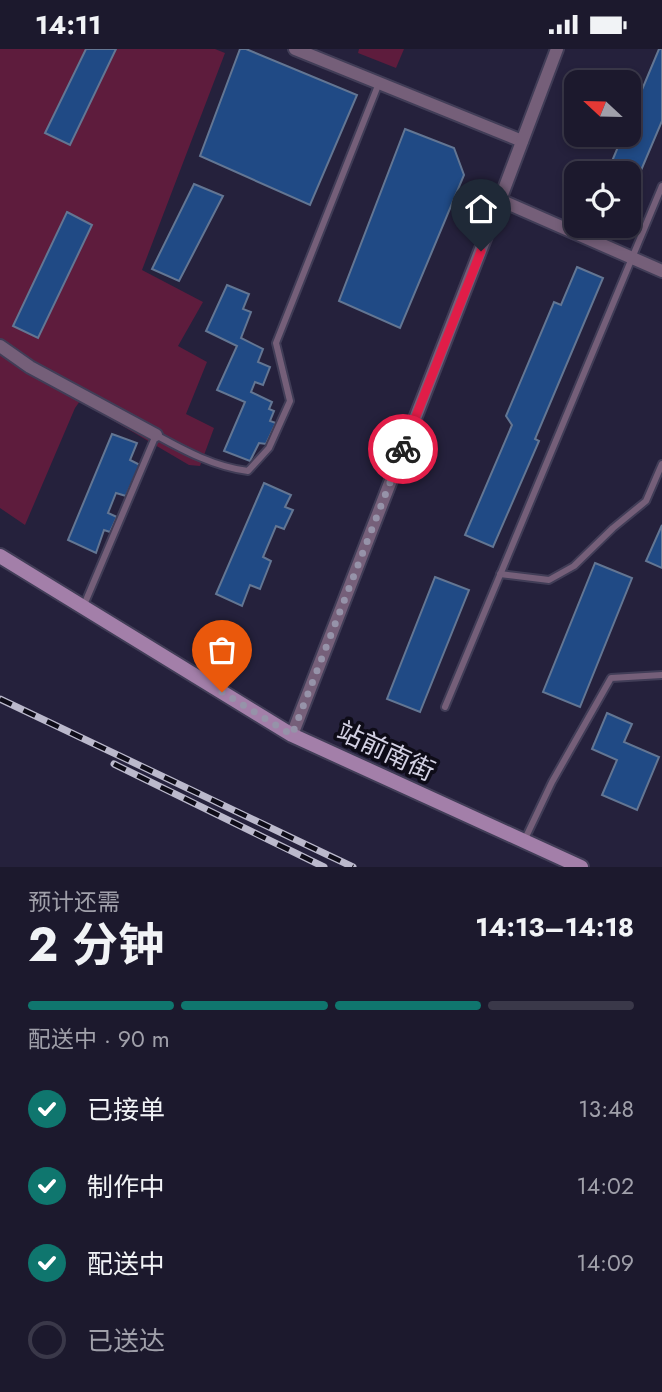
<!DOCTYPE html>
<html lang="zh">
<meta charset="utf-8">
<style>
body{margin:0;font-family:Jost,"Noto Sans SC",sans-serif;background:#292639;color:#f1f3f6;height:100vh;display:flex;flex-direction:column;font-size:26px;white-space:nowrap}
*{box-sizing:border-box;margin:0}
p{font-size:23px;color:#a0a0aa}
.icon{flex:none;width:38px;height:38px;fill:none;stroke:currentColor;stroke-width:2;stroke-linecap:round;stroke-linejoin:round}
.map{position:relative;height:818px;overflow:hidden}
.drawer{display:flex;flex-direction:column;background:#1c192d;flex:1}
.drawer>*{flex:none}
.needle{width:46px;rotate:292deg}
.tools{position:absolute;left:564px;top:21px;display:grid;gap:14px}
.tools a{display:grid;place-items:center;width:77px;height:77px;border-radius:14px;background:#1c192d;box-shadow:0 4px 10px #0003,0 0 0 2px #3a3849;font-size:35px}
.pin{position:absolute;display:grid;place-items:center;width:60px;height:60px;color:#fff;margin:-72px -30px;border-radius:50% 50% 50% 0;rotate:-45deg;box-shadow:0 0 7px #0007}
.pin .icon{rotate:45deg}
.courier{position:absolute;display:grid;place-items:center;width:70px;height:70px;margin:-35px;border:5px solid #e11d48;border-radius:50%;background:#fff;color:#222;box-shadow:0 2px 9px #0007}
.overview em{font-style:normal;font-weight:700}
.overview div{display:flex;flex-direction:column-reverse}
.overview{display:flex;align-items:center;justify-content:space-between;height:119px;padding:0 28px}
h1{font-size:46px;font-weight:700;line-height:52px}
.bar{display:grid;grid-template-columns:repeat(4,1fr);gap:10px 7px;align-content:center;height:84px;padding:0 28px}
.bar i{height:9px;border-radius:5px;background:#3a3849}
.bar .active{background:#0f766e}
.bar p{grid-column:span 4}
ol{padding:0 28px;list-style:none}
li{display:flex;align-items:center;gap:21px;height:77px}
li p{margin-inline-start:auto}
li .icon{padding:7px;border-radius:50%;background:#0f766e;color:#fff;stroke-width:4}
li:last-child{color:#a0a0aa}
li i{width:38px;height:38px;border:4px solid #3a3849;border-radius:50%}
.status{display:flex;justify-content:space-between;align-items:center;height:49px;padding:0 35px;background:#1c192d;direction:ltr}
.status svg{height:19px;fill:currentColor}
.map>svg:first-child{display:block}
.garden{fill:#5e1c3d}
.building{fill:#204a85;stroke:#637693;stroke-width:2}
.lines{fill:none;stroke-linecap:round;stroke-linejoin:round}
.lane-casing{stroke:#413d57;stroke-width:10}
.street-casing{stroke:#413d57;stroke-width:16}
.secondary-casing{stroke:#413d57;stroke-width:18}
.lane{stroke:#755f79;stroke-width:6}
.street{stroke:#755f79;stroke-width:12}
.secondary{stroke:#a37fa9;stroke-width:14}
.rail-casing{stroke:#bbb9cc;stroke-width:7}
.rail{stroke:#0e0c18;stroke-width:4.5;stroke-dasharray:13;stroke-linecap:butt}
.done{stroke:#9693a9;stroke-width:7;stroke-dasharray:0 12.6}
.route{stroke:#e11d48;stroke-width:9}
.labels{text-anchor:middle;stroke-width:7;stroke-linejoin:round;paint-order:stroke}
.street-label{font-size:26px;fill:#d3d1e3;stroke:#0e0c18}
</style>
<div class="status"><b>14:11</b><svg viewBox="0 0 49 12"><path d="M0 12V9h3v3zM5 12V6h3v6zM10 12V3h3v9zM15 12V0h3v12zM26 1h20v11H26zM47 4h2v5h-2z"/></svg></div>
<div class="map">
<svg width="662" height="818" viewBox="0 0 662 818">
<rect width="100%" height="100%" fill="#25213c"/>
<g class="garden">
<path d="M0,0H215L225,4L142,221L203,253L178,297L207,313L186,365L214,379L200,417L189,416L80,352L75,359L25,476L0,459Z"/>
<path d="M359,0H404L396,19L358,4Z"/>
</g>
<g class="building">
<path d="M86,0H116L70,96L45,84Z"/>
<path d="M240,0H246L357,46L310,156L200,107Z"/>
<path d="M659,0H662V72L628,152V124H607L623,86H628V74Z"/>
<path d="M405,80L454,99L464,126L400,279L339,252Z"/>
<path d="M194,135L223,147L179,232L152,220Z"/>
<path d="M67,163L92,176L38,289L13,277Z"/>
<path d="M577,218L603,229L535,390L539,392L493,498L465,486L512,376L506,367L554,253L561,256Z"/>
<path d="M227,236L249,245L243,260L251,263L241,289L263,300L258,313L270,318L263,336L255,333L251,343L272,353L269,360L274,362L270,372L276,374L266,395L259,394L250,412L224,402L245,353L217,341L237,297L206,282Z"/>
<path d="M112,385L137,394L130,411L140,416L126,447L116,444L108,464L117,468L110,483L104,481L96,504L68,491Z"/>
<path d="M264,434L291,446L285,458L293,461L284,480L276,477L263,508L271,512L260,540L250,536L242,557L216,545Z"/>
<path d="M662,476V519L646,512Z"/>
<path d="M595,514L632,529L580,658L543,643Z"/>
<path d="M435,528L469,541L420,663L387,650Z"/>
<path d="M607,664L632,675L624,693L659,708L637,761L602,746L617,711L592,700Z"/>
</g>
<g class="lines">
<g class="lane-casing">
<g id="lane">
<path d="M500,525L549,531L574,517L613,479L646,452L662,415"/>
<path d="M84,556L156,386C185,402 215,418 248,422L269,399L290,352L276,294L379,34"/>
<path d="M445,658L662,137"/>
<path d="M524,792L552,733L611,629L662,626"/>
</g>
</g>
<g class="street-casing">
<g id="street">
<path d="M295,0L522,92"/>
<path d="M500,151L662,222"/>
<path d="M0,297L30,318L156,386"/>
<path d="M292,686L500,151L557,0"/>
</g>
</g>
<g class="secondary-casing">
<path id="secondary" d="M0,507L292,686L581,818"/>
</g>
<use href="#lane" class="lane"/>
<use href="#street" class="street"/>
<use href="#secondary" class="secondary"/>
<g class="rail-casing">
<g id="rail">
<path d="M0,650L353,818"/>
<path d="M114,715L324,818"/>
</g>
</g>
<use href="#rail" class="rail"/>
</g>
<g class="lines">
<path class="done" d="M222,643L292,686L403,400"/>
<path class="route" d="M403,400L481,202"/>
</g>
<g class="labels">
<g class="street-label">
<text transform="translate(386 702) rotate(25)" y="9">站前南街</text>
</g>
</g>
</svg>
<div class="tools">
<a><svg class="needle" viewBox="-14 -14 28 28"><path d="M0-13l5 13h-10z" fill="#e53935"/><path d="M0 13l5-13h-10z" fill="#a0a0aa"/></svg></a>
<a><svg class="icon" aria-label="locate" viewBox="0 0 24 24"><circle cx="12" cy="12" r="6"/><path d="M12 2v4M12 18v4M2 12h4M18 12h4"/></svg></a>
</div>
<div class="pin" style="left:222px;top:643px;background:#ea580c"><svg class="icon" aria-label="bag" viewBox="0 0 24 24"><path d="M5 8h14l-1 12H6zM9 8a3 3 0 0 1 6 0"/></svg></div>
<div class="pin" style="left:481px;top:202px;background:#1f2937"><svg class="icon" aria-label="home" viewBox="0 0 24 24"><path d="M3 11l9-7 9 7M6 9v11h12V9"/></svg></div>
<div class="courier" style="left:403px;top:400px"><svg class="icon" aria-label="bike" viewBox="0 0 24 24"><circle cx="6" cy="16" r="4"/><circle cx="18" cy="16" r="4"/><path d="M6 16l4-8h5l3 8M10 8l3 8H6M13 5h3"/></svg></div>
</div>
<section class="drawer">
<div class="overview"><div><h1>2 分钟</h1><p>预计还需</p></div><em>14:13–14:18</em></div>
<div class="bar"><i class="active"></i><i class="active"></i><i class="active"></i><i></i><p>配送中 · 90 m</p></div>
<ol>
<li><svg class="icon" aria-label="check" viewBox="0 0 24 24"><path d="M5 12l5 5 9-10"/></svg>已接单<p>13:48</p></li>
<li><svg class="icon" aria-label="check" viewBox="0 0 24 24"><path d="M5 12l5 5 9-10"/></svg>制作中<p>14:02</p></li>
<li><svg class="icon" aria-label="check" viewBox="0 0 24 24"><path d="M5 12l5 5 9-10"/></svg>配送中<p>14:09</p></li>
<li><i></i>已送达</li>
</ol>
</section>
